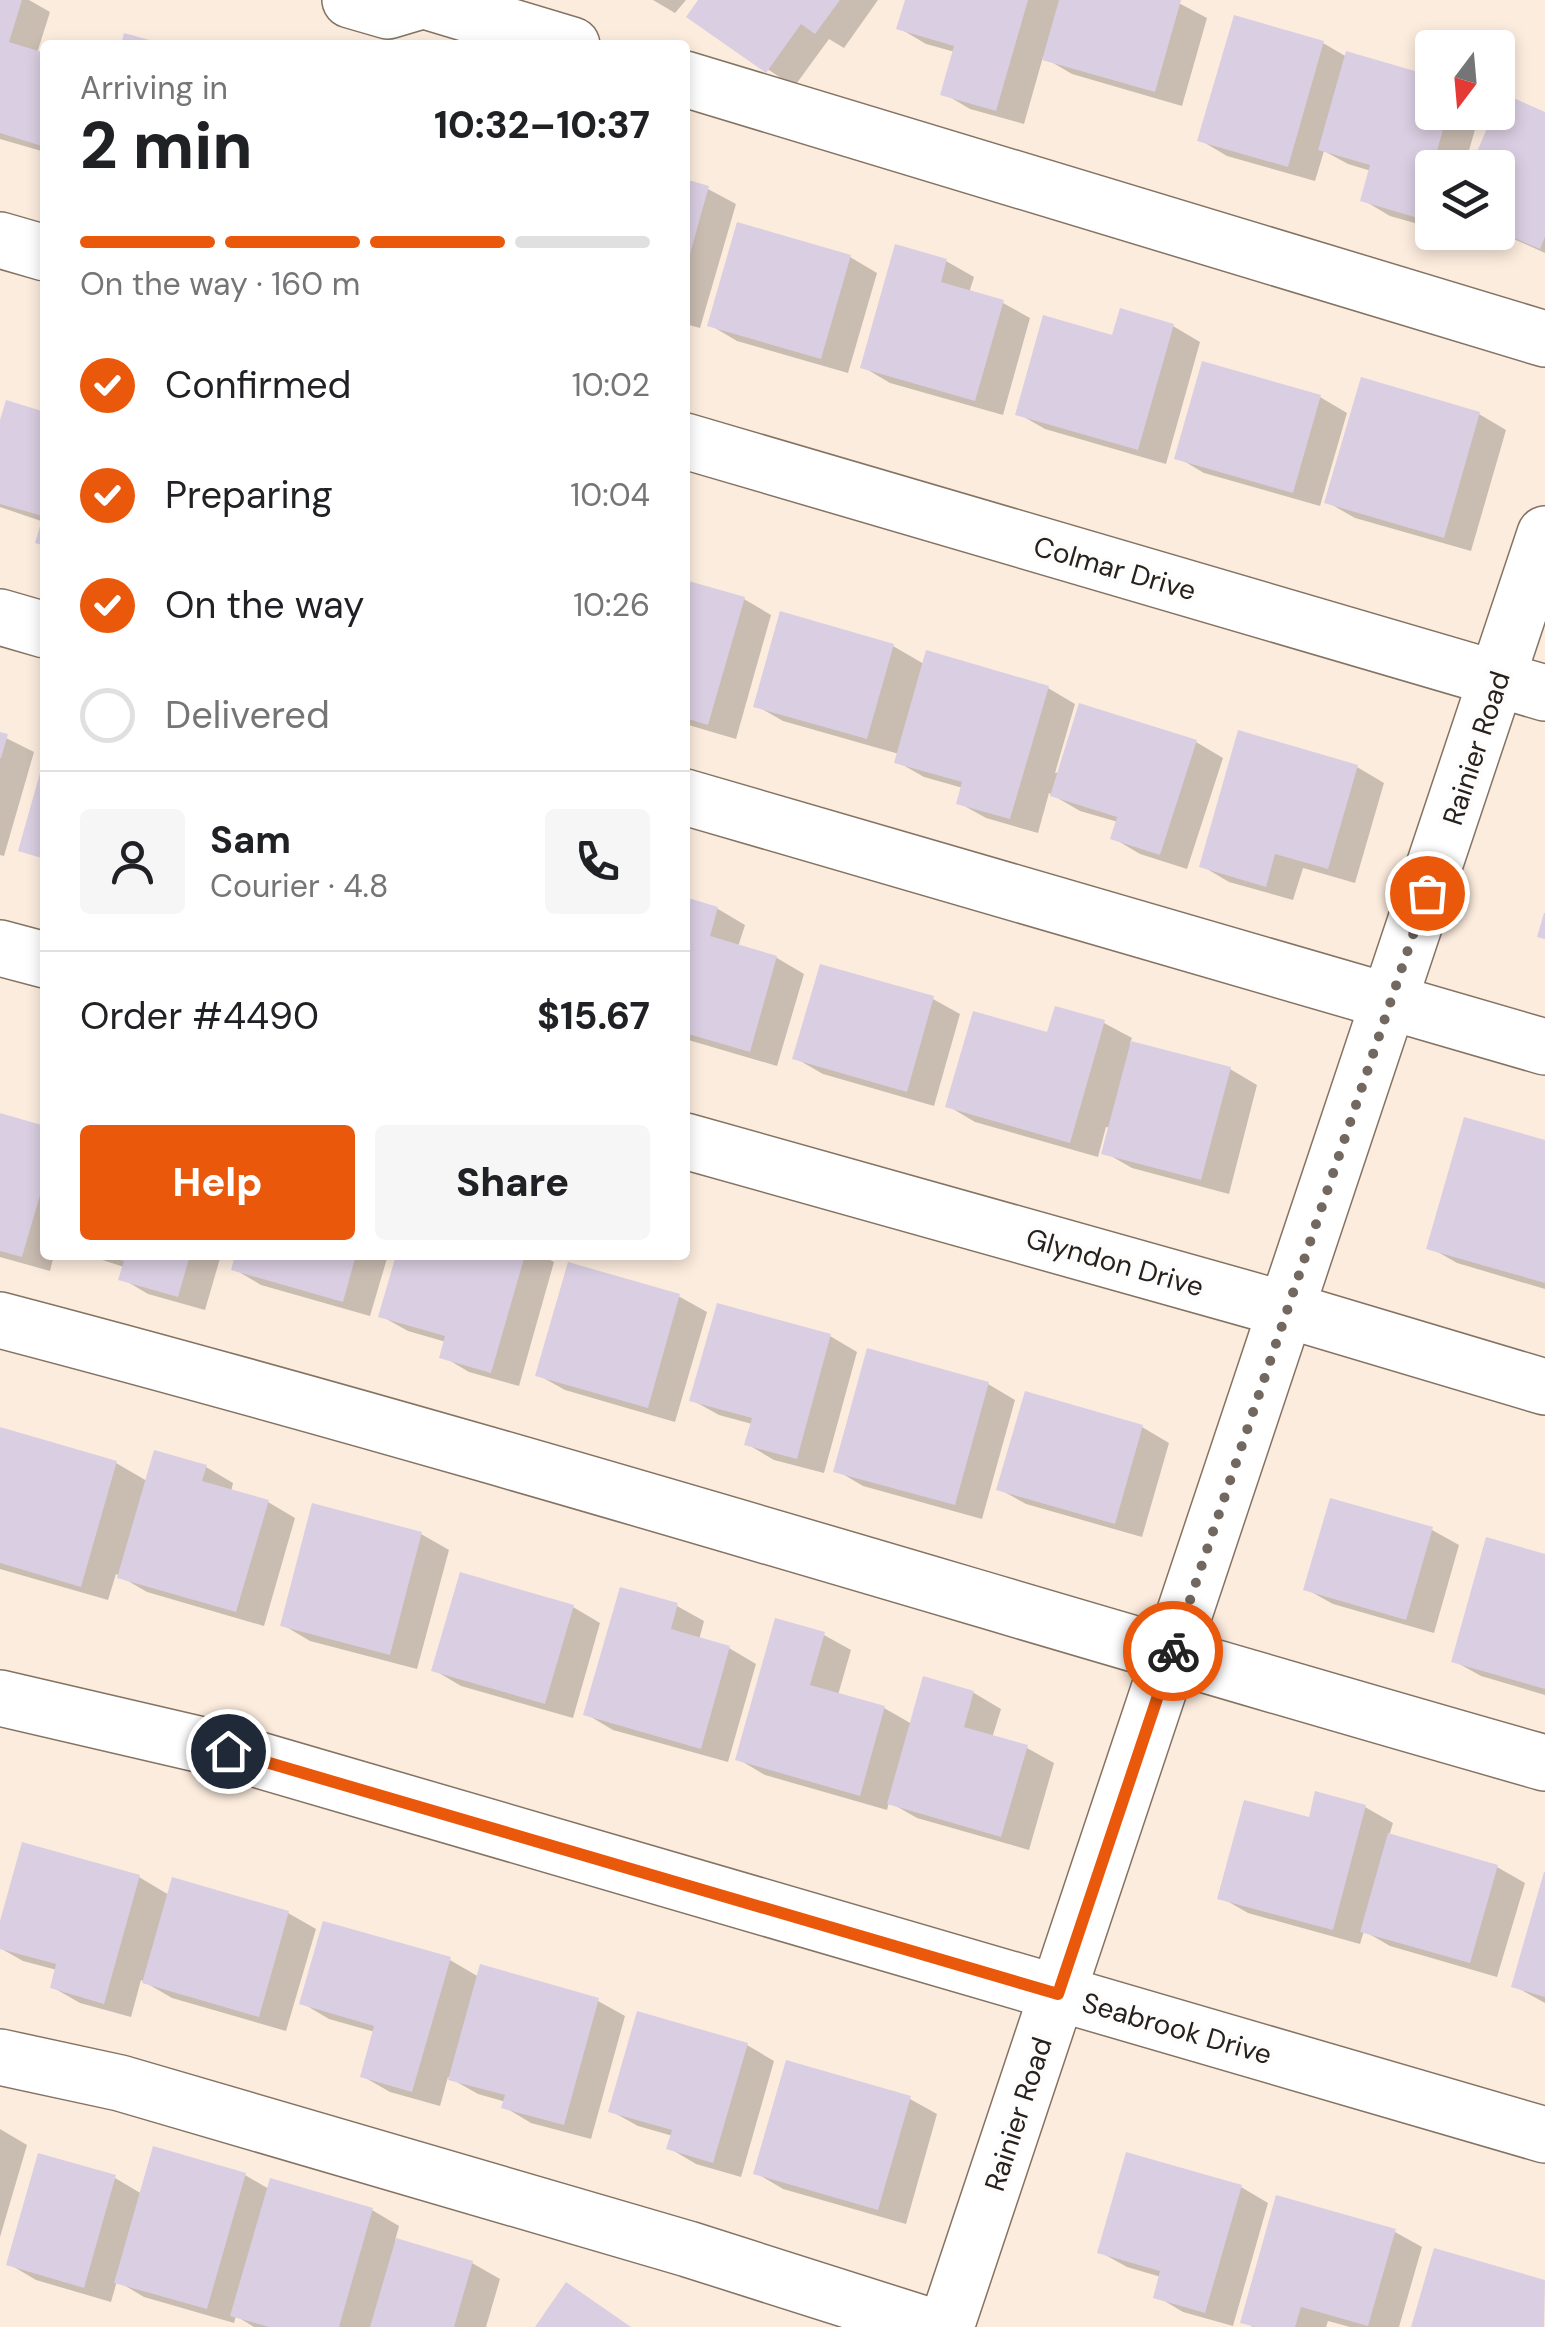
<!DOCTYPE html>
<meta charset="utf-8">
<style>
body{margin:0;font-family:"DM Sans",sans-serif;background:#f6f6f6;color:#202124;height:100vh;display:flex;flex-direction:column;font-size:38px;white-space:nowrap}
*{box-sizing:border-box;margin:0}
p{font-size:32px;color:#757577}
.icon{flex:none;width:55px;height:55px;fill:none;stroke:currentColor;stroke-width:2;stroke-linecap:round;stroke-linejoin:round}
.map{position:relative;flex:1;overflow:hidden}
.panel{position:absolute;left:40px;top:40px;width:650px;height:1220px;display:flex;flex-direction:column;background:#fff;border-radius:10px;box-shadow:0 5px 15px #0003}
.panel>*{flex:none}
.needle{width:65px;rotate:196deg}
.buttons{position:absolute;left:1415px;top:30px;display:grid;gap:20px}
.buttons a{display:grid;place-items:center;width:100px;height:100px;border-radius:10px;background:#fff;box-shadow:0 5px 15px #0003;font-size:50px}
.pin{position:absolute;display:grid;place-items:center;width:85px;height:85px;color:#fff;margin:-42px;border:5px solid #fff;border-radius:50%;box-shadow:0 2px 10px #0007}
.courier{position:absolute;display:grid;place-items:center;width:100px;height:100px;margin:-50px;border:8px solid #ea580c;border-radius:50%;background:#fff;color:#222;box-shadow:0 2px 12px #0007}
.head em{font-style:normal;font-weight:800}
.head div{display:flex;flex-direction:column-reverse}
.head{display:flex;align-items:center;justify-content:space-between;height:170px;padding:0 40px}
h1{font-size:65px;font-weight:800;line-height:75px}
.bar{display:grid;grid-template-columns:repeat(4,1fr);gap:15px 10px;align-content:center;height:120px;padding:0 40px}
.bar i{height:12px;border-radius:8px;background:#e0e0e0}
.bar .current{background:#ea580c}
.bar p{grid-column:span 4}
.line{display:flex;align-items:center;gap:25px;padding:0 40px;border-top:2px solid #e0e0e0}
.line div{flex:1}
.round{display:grid;place-items:center;flex:none;width:105px;height:105px;border-radius:10px;background:#f6f6f6}
ol{padding:0 40px;list-style:none}
li{display:flex;align-items:center;gap:30px;height:110px}
li p{margin-inline-start:auto}
li .icon{padding:10px;border-radius:50%;background:#ea580c;color:#fff;stroke-width:4}
li:last-child{color:#757577}
li i{width:55px;height:55px;border:5px solid #e0e0e0;border-radius:50%}
.action{display:flex;gap:20px;margin-top:auto;padding:20px 40px}
.action a{flex:1;height:115px;border-radius:10px;background:#ea580c;color:#fff;font-size:40px;font-weight:800;line-height:115px;text-align:center}
.action a+a{background:#f6f6f6;color:#202124}
.map>svg:first-child{display:block}
.shadow{fill:#0003}
.building{fill:#dacee2}
.lines{fill:none;stroke-linecap:round;stroke-linejoin:round}
.minor-casing{stroke:#847363;stroke-width:58}
.minor{stroke:#fff;stroke-width:55}
.done{stroke:#72685f;stroke-width:10;stroke-dasharray:0 18}
.route{stroke:#ea580c;stroke-width:12}
.labels{text-anchor:middle;stroke-width:9;stroke-linejoin:round;paint-order:stroke}
.street-label{font-size:28px;fill:#28211b;stroke:#fdfdfd}
</style>
<div class="map">
<svg width="1545" height="2327" viewBox="0 0 1545 2327">
<rect width="100%" height="100%" fill="#fcecde"/>
<g class="shadow">
<path d="M0,0H29L50,12L37,53L45,55V152L0,139Z"/>
<path d="M653,0H686L675,13Z"/>
<path d="M701,0H878L844,48L829,39L794,87L689,16Z"/>
<path d="M907,0H1173L1207,18L1182,106L1072,74L1043,57L1024,124L970,109L943,93L955,52L926,44L899,28Z"/>
<path d="M1323,43L1347,57L1432,79V112H1480L1464,168H1432V228L1390,216L1363,200L1371,171L1348,164L1324,151L1315,181L1227,156L1200,140Z"/>
<path d="M1503,97L1545,115V253L1498,232V110Z"/>
<path d="M685,182L708,189L736,204L700,328L685,324Z"/>
<path d="M850,257L877,273L848,373L737,341L710,325Z"/>
<path d="M946,261L974,277L969,293L1003,303L1030,318L1003,415L890,383L863,367Z"/>
<path d="M1173,326L1200,342L1166,464L1045,429L1017,413L1114,338Z"/>
<path d="M1320,397L1347,413L1320,506L1204,473L1177,457Z"/>
<path d="M45,414V546L38,542L44,522L0,507V429Z"/>
<path d="M1479,414L1506,430L1471,551L1355,518L1327,502Z"/>
<path d="M685,582L744,599L771,615L736,739L685,724Z"/>
<path d="M893,646L924,664L1048,688L1075,704L1055,773L1196,742L1223,758L1187,869L1140,854L1113,838L1118,822L1080,811L1049,793L1038,833L986,818L959,803L963,788L924,777L896,761L899,754L783,721L755,705Z"/>
<path d="M0,735L34,752L4,856L0,855Z"/>
<path d="M1357,767L1384,783L1355,883L1303,868L1293,900L1229,882L1202,866Z"/>
<path d="M685,900L718,909L745,925L738,947L777,958L804,974L777,1066L685,1039Z"/>
<path d="M933,999L960,1014L934,1106L823,1074L795,1058Z"/>
<path d="M1056,1009L1104,1023L1132,1038L1130,1043L1230,1069L1257,1085L1229,1194L1132,1168L1104,1152L1111,1128L1106,1127L1098,1157L975,1122L948,1106L1049,1035Z"/>
<path d="M0,1116L45,1128V1255H54L50,1271L0,1257Z"/>
<path d="M1545,1143V1289L1457,1263L1429,1247Z"/>
<path d="M87,1255H221L205,1310L148,1294L121,1278L124,1267Z"/>
<path d="M238,1255H388L370,1316L261,1285L234,1269Z"/>
<path d="M398,1255H541L554,1262L519,1386L469,1372L442,1356L446,1342L408,1331L381,1316Z"/>
<path d="M569,1265L680,1297L707,1312L675,1422L565,1390L538,1375Z"/>
<path d="M830,1336L857,1352L824,1473L774,1460L747,1444L752,1424L719,1415L692,1400Z"/>
<path d="M988,1384L1015,1400L982,1519L863,1486L836,1470Z"/>
<path d="M1142,1427L1169,1443L1142,1537L1026,1504L999,1489Z"/>
<path d="M0,1430L116,1463L147,1481L206,1467L233,1483L231,1492L268,1502L295,1518L264,1626L147,1592L116,1574L108,1600L0,1569Z"/>
<path d="M1432,1530L1459,1545L1434,1633L1333,1604L1306,1589Z"/>
<path d="M421,1534L449,1550L417,1669L310,1641L283,1625Z"/>
<path d="M1545,1557V1695L1481,1676L1454,1661Z"/>
<path d="M677,1606L704,1621L699,1640L729,1648L756,1664L728,1762L613,1730L586,1714Z"/>
<path d="M573,1607L600,1623L573,1718L461,1686L434,1670Z"/>
<path d="M824,1635L851,1650L838,1695L884,1708L912,1724L925,1679L974,1693L1001,1709L992,1738L1027,1748L1054,1763L1029,1850L917,1818L889,1802L887,1810L765,1775L738,1759Z"/>
<path d="M1365,1807L1393,1823L1389,1836L1497,1867L1525,1883L1497,1977L1390,1946L1364,1931L1360,1944L1248,1913L1220,1897L1311,1820Z"/>
<path d="M139,1877L169,1895L174,1881L288,1913L316,1929L286,2031L172,1998L141,1980L131,2017L80,2003L52,1987L57,1970L23,1961L0,1948V1930Z"/>
<path d="M1545,1877V2003L1514,1986Z"/>
<path d="M450,1960L479,1977L598,2001L625,2016L591,2139L531,2123L504,2107L506,2102L478,2094L448,2077L440,2106L390,2092L362,2076L375,2032L329,2019L302,2003Z"/>
<path d="M747,2045L774,2061L741,2177L696,2164L669,2148L673,2136L638,2126L611,2111Z"/>
<path d="M910,2099L937,2114L906,2224L783,2189L756,2173Z"/>
<path d="M0,2129L27,2145L0,2237Z"/>
<path d="M245,2175L269,2189L372,2210L399,2226L395,2241L472,2263L500,2279L486,2327H254L236,2316L234,2323L144,2297L117,2281L111,2302L36,2280L9,2264L115,2178L142,2194Z"/>
<path d="M1241,2187L1268,2203L1233,2326L1183,2312L1156,2296L1161,2277L1127,2267L1100,2252Z"/>
<path d="M1395,2232L1422,2247L1399,2327H1350L1328,2321L1326,2327H1253L1243,2321Z"/>
</g>
<g class="building">
<path d="M0,0H22L9,42L45,53V147L0,133Z"/>
<path d="M698,0H840L815,34L801,24L766,73L686,17Z"/>
<path d="M905,0H1028L996,111L940,95L954,46L896,29Z"/>
<path d="M1059,0H1181L1155,92L1042,60Z"/>
<path d="M1234,15L1324,41L1288,167L1197,141Z"/>
<path d="M124,33L164,44V45H121Z"/>
<path d="M1346,51L1432,76V112H1448L1418,218L1360,201L1370,165L1318,150Z"/>
<path d="M1502,93L1545,112V237L1540,249L1498,231V168H1470L1494,112H1498Z"/>
<path d="M685,179L709,186L686,268H685Z"/>
<path d="M737,222L851,255L821,359L707,326Z"/>
<path d="M895,244L947,259L941,282L1004,300L975,401L860,368Z"/>
<path d="M1120,308L1174,324L1138,450L1015,415L1043,315L1112,335Z"/>
<path d="M1202,361L1321,395L1293,493L1174,459Z"/>
<path d="M1361,377L1480,412L1444,538L1324,503Z"/>
<path d="M6,400L45,412V546L35,543L43,516L0,504V420Z"/>
<path d="M685,580L745,597L708,725L685,718Z"/>
<path d="M780,611L894,644L867,739L753,707Z"/>
<path d="M926,650L1049,686L1010,819L956,804L962,782L894,763Z"/>
<path d="M1079,703L1197,740L1160,855L1110,839L1117,817L1050,796Z"/>
<path d="M1238,730L1358,765L1328,869L1275,854L1266,887L1199,867Z"/>
<path d="M0,732L8,734L1,758H0Z"/>
<path d="M44,759H45V859L18,851Z"/>
<path d="M685,897L718,907L710,936L777,956L750,1052L685,1033Z"/>
<path d="M1544,913H1545V939L1537,937Z"/>
<path d="M820,964L934,996L907,1092L792,1059Z"/>
<path d="M1055,1006L1105,1020L1070,1143L945,1107L973,1011L1047,1032Z"/>
<path d="M1131,1041L1231,1067L1201,1180L1101,1154Z"/>
<path d="M0,1113L45,1126V1178L22,1257L0,1251Z"/>
<path d="M1464,1117L1545,1140V1283L1426,1249Z"/>
<path d="M190,1255L178,1297L118,1280L124,1261L105,1256Z"/>
<path d="M235,1255H356L343,1302L231,1270Z"/>
<path d="M396,1255H525L491,1373L439,1358L445,1336L378,1317Z"/>
<path d="M568,1262L680,1294L648,1408L535,1376Z"/>
<path d="M717,1303L831,1334L797,1459L744,1445L752,1418L689,1401Z"/>
<path d="M867,1348L989,1382L955,1505L833,1472Z"/>
<path d="M1025,1391L1143,1425L1115,1524L996,1490Z"/>
<path d="M0,1427L117,1461L81,1587L0,1563Z"/>
<path d="M154,1450L207,1465L202,1481L269,1500L236,1612L117,1578Z"/>
<path d="M1330,1498L1433,1527L1406,1620L1303,1590Z"/>
<path d="M312,1503L422,1532L390,1655L280,1626Z"/>
<path d="M1486,1537L1545,1554V1689L1451,1662Z"/>
<path d="M460,1572L574,1605L545,1704L431,1671Z"/>
<path d="M620,1587L678,1603L671,1629L730,1646L701,1749L583,1715Z"/>
<path d="M775,1618L825,1632L810,1685L885,1706L860,1796L735,1760Z"/>
<path d="M923,1676L974,1691L964,1727L1028,1745L1001,1837L887,1804Z"/>
<path d="M1315,1791L1366,1805L1333,1930L1217,1899L1244,1800L1309,1817Z"/>
<path d="M1388,1833L1498,1865L1470,1963L1360,1932Z"/>
<path d="M22,1842L140,1875L104,2004L50,1988L56,1964L0,1949V1921Z"/>
<path d="M1544,1872H1545V1997L1511,1987Z"/>
<path d="M172,1877L289,1911L259,2017L142,1983Z"/>
<path d="M323,1921L451,1957L412,2092L360,2077L374,2026L299,2004Z"/>
<path d="M480,1964L599,1998L564,2125L501,2108L505,2095L448,2080Z"/>
<path d="M637,2011L748,2043L713,2163L666,2149L672,2130L608,2112Z"/>
<path d="M786,2060L911,2096L878,2210L753,2174Z"/>
<path d="M153,2146L246,2173L207,2309L114,2283Z"/>
<path d="M1126,2152L1242,2185L1205,2313L1153,2298L1160,2271L1097,2253Z"/>
<path d="M38,2153L116,2175L84,2288L6,2265Z"/>
<path d="M270,2178L373,2208L339,2327H269L230,2316Z"/>
<path d="M1276,2195L1396,2229L1368,2326L1301,2307L1295,2327H1256L1240,2323Z"/>
<path d="M396,2238L473,2261L454,2327H370Z"/>
<path d="M1434,2248L1545,2280L1544,2327H1411Z"/>
<path d="M566,2282L631,2327H535Z"/>
</g>
<g class="lines">
<g class="minor-casing">
<g id="minor">
<path d="M350,0L388,11L425,0"/>
<path d="M425,1L572,45"/>
<path d="M685,79L1545,339"/>
<path d="M0,240L45,253"/>
<path d="M685,441L1545,693"/>
<path d="M0,617L45,630"/>
<path d="M685,797L1545,1047"/>
<path d="M0,948L45,960"/>
<path d="M685,1141L1287,1310L1545,1387"/>
<path d="M0,1320C518,1456 1030,1617 1545,1763"/>
<path d="M0,1698L228,1751L1545,2135"/>
<path d="M0,2057L120,2083L688,2249L933,2327"/>
<path d="M946,2327L1545,534"/>
</g>
</g>
<use href="#minor" class="minor"/>
</g>
<g class="lines">
<path class="done" d="M1173,1651L1427,893"/>
<path class="route" d="M228,1751L1058,1994L1173,1651"/>
</g>
<g class="labels">
<g class="street-label">
<text transform="translate(1115 568) rotate(16)" y="10">Colmar Drive</text>
<text transform="translate(1476 748) rotate(-72)" y="10">Rainier Road</text>
<text transform="translate(1115 1262) rotate(16)" y="10">Glyndon Drive</text>
<text transform="translate(1177 2028) rotate(16)" y="10">Seabrook Drive</text>
<text transform="translate(1018 2114) rotate(-72)" y="10">Rainier Road</text>
</g>
</g>
</svg>
<div class="buttons">
<a><svg class="needle" viewBox="-14 -14 28 28"><path d="M0-13l5 13h-10z" fill="#e53935"/><path d="M0 13l5-13h-10z" fill="#757577"/></svg></a>
<a><svg class="icon" aria-label="layers" viewBox="0 0 24 24"><path d="M12 4l9 5-9 5-9-5zM3 14l9 5 9-5"/></svg></a>
</div>
<div class="pin" style="left:1427px;top:893px;background:#ea580c"><svg class="icon" aria-label="bag" viewBox="0 0 24 24"><path d="M5 8h14l-1 12H6zM9 8a3 3 0 0 1 6 0"/></svg></div>
<div class="pin" style="left:228px;top:1751px;background:#1f2937"><svg class="icon" aria-label="home" viewBox="0 0 24 24"><path d="M3 11l9-7 9 7M6 9v11h12V9"/></svg></div>
<div class="courier" style="left:1173px;top:1651px"><svg class="icon" aria-label="bike" viewBox="0 0 24 24"><circle cx="6" cy="16" r="4"/><circle cx="18" cy="16" r="4"/><path d="M6 16l4-8h5l3 8M10 8l3 8H6M13 5h3"/></svg></div>
<section class="panel">
<div class="head"><div><h1>2 min</h1><p>Arriving in</p></div><em>10:32–10:37</em></div>
<div class="bar"><i class="current"></i><i class="current"></i><i class="current"></i><i></i><p>On the way · 160 m</p></div>
<ol>
<li><svg class="icon" aria-label="check" viewBox="0 0 24 24"><path d="M5 12l5 5 9-10"/></svg>Confirmed<p>10:02</p></li>
<li><svg class="icon" aria-label="check" viewBox="0 0 24 24"><path d="M5 12l5 5 9-10"/></svg>Preparing<p>10:04</p></li>
<li><svg class="icon" aria-label="check" viewBox="0 0 24 24"><path d="M5 12l5 5 9-10"/></svg>On the way<p>10:26</p></li>
<li><i></i>Delivered</li>
</ol>
<div class="line" style="height:180px"><a class="round"><svg class="icon" aria-label="person" viewBox="0 0 24 24"><circle cx="12" cy="8" r="4"/><path d="M4 21q1-7 8-7t8 7"/></svg></a><div><b>Sam</b><p>Courier · 4.8</p></div><a class="round"><svg class="icon" aria-label="phone" viewBox="0 0 24 24"><path d="M5 4h4l2 5-3 2q2 4 5 5l2-3 5 2v4C11 20 4 13 5 4z"/></svg></a></div>
<div class="line" style="height:130px"><div>Order #4490</div><b>$15.67</b></div>
<div class="action"><a>Help</a><a>Share</a></div>
</section>
</div>
